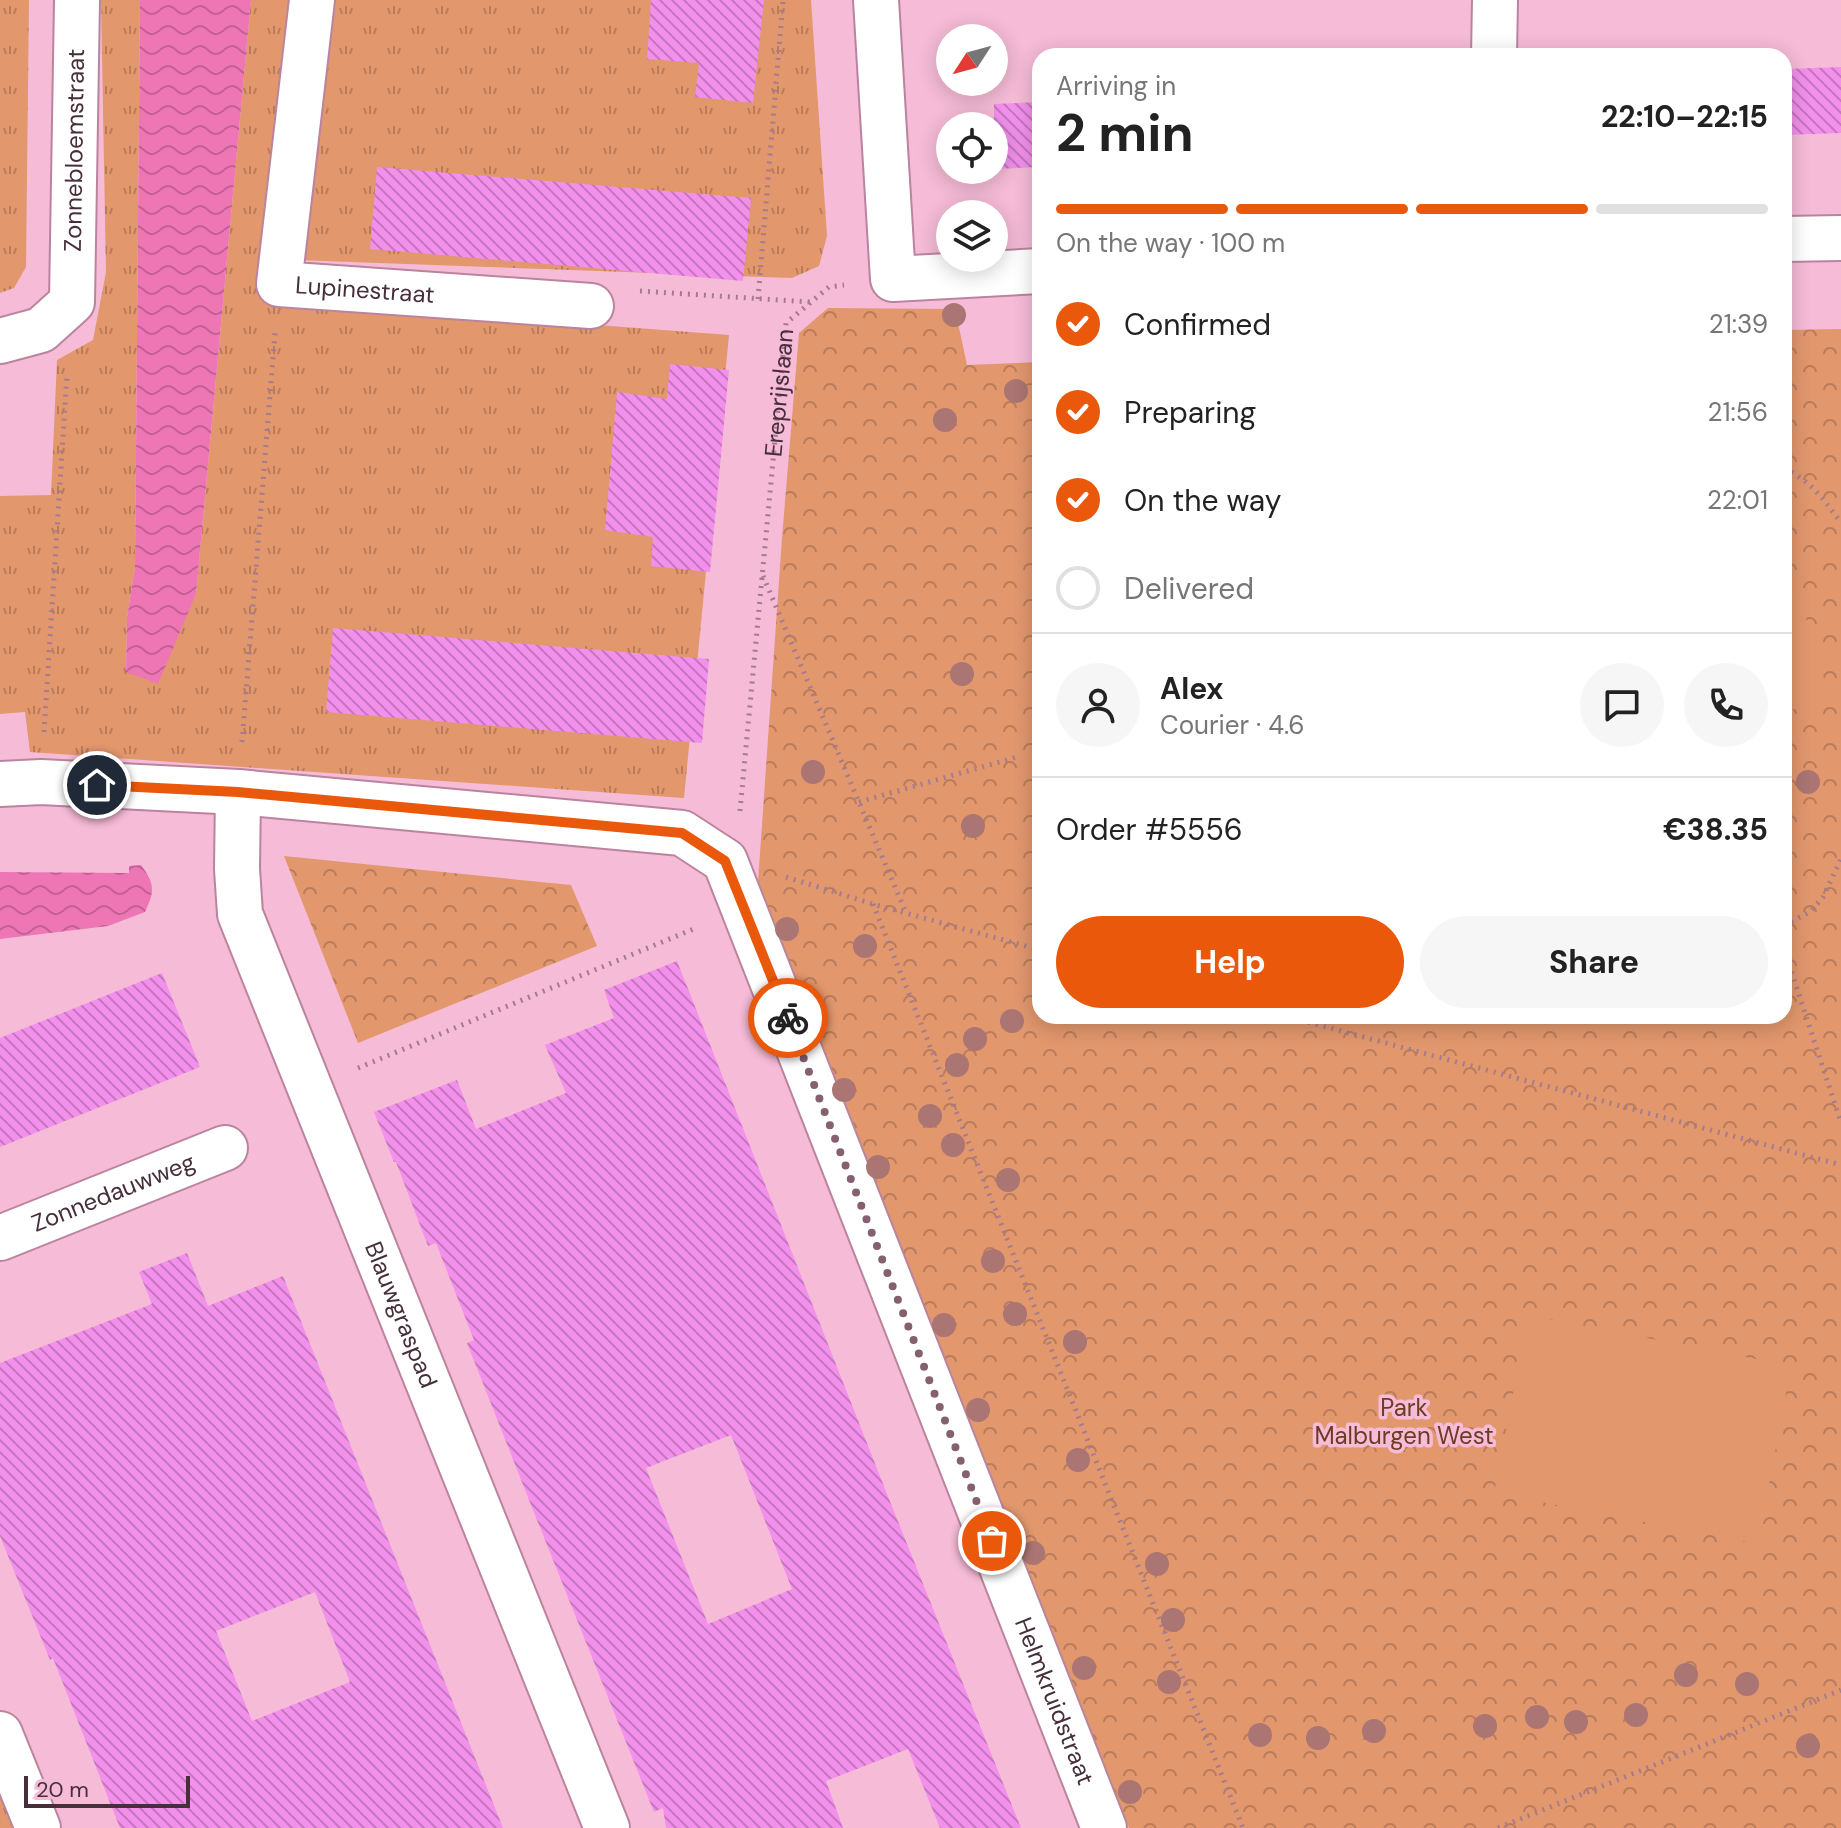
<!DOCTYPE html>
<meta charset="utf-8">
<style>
body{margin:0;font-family:"DM Sans",sans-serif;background:#f6f6f6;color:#222;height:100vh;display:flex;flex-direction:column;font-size:30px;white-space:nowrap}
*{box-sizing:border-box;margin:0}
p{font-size:26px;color:#767676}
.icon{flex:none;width:44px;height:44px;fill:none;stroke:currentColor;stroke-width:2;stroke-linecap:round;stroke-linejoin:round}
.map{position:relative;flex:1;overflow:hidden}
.panel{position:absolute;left:1032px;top:48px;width:760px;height:976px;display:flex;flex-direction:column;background:#fff;border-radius:24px;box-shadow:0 4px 20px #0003}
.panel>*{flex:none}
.needle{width:52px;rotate:234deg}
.buttons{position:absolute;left:936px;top:24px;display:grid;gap:16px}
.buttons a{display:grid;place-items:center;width:72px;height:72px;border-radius:50%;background:#fff;box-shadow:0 4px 20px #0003;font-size:40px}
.scale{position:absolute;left:24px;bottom:20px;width:166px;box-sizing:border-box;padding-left:8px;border:4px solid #462f3a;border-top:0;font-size:22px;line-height:28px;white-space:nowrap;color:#462f3a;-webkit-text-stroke:6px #f6bbd6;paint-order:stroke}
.pin{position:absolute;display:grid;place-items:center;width:68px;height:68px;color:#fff;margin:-34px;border:4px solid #fff;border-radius:50%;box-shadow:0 2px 8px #0007}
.courier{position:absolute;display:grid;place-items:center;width:80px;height:80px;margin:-40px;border:6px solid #ea580c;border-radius:50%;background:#fff;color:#222;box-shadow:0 2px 10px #0007}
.headline em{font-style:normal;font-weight:700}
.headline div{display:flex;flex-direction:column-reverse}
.headline{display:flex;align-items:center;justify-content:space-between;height:136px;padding:0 24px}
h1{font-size:52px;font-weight:700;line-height:60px}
.bar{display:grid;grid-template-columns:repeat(4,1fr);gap:12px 8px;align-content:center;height:96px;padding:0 24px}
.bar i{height:10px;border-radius:6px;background:#e0e0e0}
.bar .active{background:#ea580c}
.bar p{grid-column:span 4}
.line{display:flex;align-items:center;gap:20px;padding:0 24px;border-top:2px solid #e0e0e0}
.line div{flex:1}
.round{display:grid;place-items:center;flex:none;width:84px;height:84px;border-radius:42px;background:#f6f6f6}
ol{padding:0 24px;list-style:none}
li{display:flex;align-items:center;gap:24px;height:88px}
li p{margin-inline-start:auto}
li .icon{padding:8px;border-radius:50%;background:#ea580c;color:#fff;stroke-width:4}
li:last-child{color:#767676}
li i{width:44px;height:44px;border:4px solid #e0e0e0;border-radius:50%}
.action{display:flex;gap:16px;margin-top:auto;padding:16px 24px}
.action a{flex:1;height:92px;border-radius:48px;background:#ea580c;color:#fff;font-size:32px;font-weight:700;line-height:92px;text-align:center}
.action a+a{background:#f6f6f6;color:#222}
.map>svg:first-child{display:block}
.grass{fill:url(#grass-tufts)}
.park{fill:url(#park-crowns)}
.garden{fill:#e2976d}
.water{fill:url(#water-waves)}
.building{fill:url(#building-back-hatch);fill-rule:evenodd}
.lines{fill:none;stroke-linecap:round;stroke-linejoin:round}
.minor-casing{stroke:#bb849e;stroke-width:48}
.path{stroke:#a57b8e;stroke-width:5;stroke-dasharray:2 6;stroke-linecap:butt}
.minor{stroke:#fff;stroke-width:44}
.tree{fill:#aa7572}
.done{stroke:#846071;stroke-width:8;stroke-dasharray:0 14.4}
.route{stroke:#ea580c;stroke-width:10}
.labels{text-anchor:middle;stroke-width:7;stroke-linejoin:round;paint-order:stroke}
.street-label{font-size:24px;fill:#462f3a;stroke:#f6bbd6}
.park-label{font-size:24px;fill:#6b3c21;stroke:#f6bbd6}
</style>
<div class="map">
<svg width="1841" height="1828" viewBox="0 0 1841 1828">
<defs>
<pattern id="grass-tufts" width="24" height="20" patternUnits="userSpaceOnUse" patternTransform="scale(2)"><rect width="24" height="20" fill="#e2976d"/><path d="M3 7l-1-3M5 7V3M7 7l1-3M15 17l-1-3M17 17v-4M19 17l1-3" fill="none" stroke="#b97c5b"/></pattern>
<pattern id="park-crowns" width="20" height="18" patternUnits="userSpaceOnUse" patternTransform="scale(2)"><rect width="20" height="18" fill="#e2976d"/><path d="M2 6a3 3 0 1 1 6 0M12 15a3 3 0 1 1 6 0" fill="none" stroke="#b97c5b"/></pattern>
<pattern id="water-waves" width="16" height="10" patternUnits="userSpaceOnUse" patternTransform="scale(2)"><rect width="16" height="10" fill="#ef76b5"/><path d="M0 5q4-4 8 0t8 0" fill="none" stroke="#c36194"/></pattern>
<pattern id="building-back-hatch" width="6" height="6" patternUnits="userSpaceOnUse" patternTransform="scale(2)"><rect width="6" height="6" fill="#f290ec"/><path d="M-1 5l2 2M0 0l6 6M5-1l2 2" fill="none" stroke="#c676c0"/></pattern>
</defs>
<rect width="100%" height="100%" fill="#f6bbd6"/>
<g class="grass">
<path d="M0,0H29L26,267L14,288L0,293Z"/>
<path d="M101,0H140L135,566L127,618L126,672L196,594L251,0H307L279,301L729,335L684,798L30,752L25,712L0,714V496L51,495L57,360L93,340L106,272Z"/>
<path d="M318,0H811L827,236L819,266L792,278L296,260Z"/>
<path d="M0,1785L17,1828H0Z"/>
</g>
<g class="park">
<path d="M828,308L955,309L967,365L1040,362V1016H1784V330L1841,329V1828H1129L757,896L782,538L799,333Z"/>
<path d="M284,856L571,885L597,946L358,1043Z"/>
</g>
<g class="garden">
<path d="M1786,551L1830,699L1784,712V552Z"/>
<path d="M1528,1315L1791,1366L1758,1544L1494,1493Z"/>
</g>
<g class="water">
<path d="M140,0H251L196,594L158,684L126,672L127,618L135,566Z"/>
<path d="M141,865C155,884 155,891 145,912L108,926L0,939V872L129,873V866Z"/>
</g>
<g class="building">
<path d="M651,0H764L753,103L695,97L699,63L647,59Z"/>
<path d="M1841,67V133L1784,135V69Z"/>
<path d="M1040,102V167L994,169V104Z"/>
<path d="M377,167L751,198L743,281L370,249Z"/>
<path d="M670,364L729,370L710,572L651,566L653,537L605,530L617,392L667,399Z"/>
<path d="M333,628L709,659L702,743L326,712Z"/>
<path d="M677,961L889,1499L1021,1828H940L908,1749L826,1781L843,1828H666L663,1808L654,1812L531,1505L467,1343L474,1340L436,1243L428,1246L396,1162H394L374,1112L457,1080L476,1129L566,1093L545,1045L614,1018L604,990ZM731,1435L792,1589L708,1624L646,1468Z"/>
<path d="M162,973L200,1067L0,1147V1038Z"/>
<path d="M187,1253L208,1306L283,1276L503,1828H120L53,1658L50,1660L0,1536V1363L152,1304L139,1272ZM315,1592L350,1682L252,1721L216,1631Z"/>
</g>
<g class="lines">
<g class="minor-casing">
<g id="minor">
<path id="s2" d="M312,0L279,284L591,306"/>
<path d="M876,0L893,279L1040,271"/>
<path d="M1494,56L1495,0"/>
<path d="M1784,239L1841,238"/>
<path id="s3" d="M0,341L41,330L72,302L77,0"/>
<path id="s4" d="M0,784L41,782L238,792L682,833L725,861L1104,1828"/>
<path id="s5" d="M238,792L237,869L240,914L607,1828"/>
<path id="s6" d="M0,1238L225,1148"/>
<path d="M0,1734L38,1828"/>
</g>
</g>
<g class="path">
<path d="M640,291L810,302"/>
<path d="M758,299L783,0"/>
<path d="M1784,469C1810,479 1825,501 1841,523"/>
<path d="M763,576L906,913"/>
<path d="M44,732L67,375"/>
<path d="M242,742L275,333"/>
<path d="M859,802L1017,757"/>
<path id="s1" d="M740,811L786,323L829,287L844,285"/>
<path d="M786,877L873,904L1040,950"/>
<path d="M873,904L1243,1828"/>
<path d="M1784,925L1810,912L1823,897L1841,859"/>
<path d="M1784,949L1841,1123"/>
<path d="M1285,1016L1841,1165"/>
<path d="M358,1068L696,928"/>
<path d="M1498,1828L1841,1690"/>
</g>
<use href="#minor" class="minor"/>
</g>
<g class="tree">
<circle cx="954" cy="315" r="12"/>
<circle cx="1016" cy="391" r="12"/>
<circle cx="945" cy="420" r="12"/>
<circle cx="962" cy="674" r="12"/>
<circle cx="813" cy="772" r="12"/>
<circle cx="1808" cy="782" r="12"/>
<circle cx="973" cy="826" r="12"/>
<circle cx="787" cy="929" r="12"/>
<circle cx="865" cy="946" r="12"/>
<circle cx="1012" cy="1021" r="12"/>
<circle cx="975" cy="1039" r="12"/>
<circle cx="957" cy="1065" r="12"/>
<circle cx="844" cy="1090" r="12"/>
<circle cx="930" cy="1116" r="12"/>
<circle cx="953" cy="1145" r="12"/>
<circle cx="878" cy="1167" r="12"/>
<circle cx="1008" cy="1180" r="12"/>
<circle cx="993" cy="1261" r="12"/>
<circle cx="1015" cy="1314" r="12"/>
<circle cx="944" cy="1325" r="12"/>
<circle cx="1075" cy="1342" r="12"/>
<circle cx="978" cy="1410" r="12"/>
<circle cx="1078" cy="1460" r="12"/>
<circle cx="1033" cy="1553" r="12"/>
<circle cx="1157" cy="1564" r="12"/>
<circle cx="1173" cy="1620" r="12"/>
<circle cx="1084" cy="1668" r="12"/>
<circle cx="1686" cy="1675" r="12"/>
<circle cx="1169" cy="1682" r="12"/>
<circle cx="1747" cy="1684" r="12"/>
<circle cx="1636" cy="1715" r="12"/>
<circle cx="1537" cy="1717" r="12"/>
<circle cx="1576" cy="1722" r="12"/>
<circle cx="1485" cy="1726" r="12"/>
<circle cx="1374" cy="1731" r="12"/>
<circle cx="1260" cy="1735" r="12"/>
<circle cx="1318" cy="1738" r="12"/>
<circle cx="1808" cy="1746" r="12"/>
<circle cx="1130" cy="1792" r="12"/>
</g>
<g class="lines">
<path class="done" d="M788,1018L992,1541"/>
<path class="route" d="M97,785L238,792L682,833L725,861L788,1018"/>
</g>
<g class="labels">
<g class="street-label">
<text dy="8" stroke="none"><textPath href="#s3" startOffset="236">Zonnebloemstraat</textPath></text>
<text dy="8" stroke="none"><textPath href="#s2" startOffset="372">Lupinestraat</textPath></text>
<text dy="8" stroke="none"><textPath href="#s1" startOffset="420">Ereprijslaan</textPath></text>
<text dy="8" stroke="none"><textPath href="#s6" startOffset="122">Zonnedauwweg</textPath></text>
<text dy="8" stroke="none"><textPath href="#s5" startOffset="554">Blauwgraspad</textPath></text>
<text dy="8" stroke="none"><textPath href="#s4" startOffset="1638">Helmkruidstraat</textPath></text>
</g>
<g class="park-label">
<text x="1404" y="1416">Park<tspan x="1404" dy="28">Malburgen West</tspan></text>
</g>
</g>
</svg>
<div class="buttons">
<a><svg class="needle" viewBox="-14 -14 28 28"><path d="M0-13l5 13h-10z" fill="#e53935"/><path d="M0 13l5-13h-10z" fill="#767676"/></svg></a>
<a><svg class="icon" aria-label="locate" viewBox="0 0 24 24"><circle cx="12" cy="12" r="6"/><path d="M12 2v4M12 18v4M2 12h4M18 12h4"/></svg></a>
<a><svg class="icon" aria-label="layers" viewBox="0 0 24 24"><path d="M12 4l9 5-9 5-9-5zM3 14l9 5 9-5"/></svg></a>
</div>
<div class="scale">20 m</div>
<div class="pin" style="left:992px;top:1541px;background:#ea580c"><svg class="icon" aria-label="bag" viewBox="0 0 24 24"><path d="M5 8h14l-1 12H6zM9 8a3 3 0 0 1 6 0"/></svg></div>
<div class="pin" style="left:97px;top:785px;background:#1f2937"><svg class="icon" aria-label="home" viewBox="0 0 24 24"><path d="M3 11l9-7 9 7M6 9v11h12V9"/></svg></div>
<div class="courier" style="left:788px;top:1018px"><svg class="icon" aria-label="bike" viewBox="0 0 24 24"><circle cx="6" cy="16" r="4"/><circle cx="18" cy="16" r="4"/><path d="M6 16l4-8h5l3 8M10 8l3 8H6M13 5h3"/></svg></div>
<section class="panel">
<div class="headline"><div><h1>2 min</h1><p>Arriving in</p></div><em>22:10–22:15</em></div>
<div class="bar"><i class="active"></i><i class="active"></i><i class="active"></i><i></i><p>On the way · 100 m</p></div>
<ol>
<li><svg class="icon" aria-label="check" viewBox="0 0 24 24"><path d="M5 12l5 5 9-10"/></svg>Confirmed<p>21:39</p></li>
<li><svg class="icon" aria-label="check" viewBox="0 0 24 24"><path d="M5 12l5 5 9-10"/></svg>Preparing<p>21:56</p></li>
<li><svg class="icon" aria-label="check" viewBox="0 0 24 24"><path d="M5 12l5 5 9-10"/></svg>On the way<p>22:01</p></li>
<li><i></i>Delivered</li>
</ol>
<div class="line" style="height:144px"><a class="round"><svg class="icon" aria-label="person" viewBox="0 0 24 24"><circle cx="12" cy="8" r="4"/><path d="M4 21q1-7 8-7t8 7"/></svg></a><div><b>Alex</b><p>Courier · 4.6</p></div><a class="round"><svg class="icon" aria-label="chat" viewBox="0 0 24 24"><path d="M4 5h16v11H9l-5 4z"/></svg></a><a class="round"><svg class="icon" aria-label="phone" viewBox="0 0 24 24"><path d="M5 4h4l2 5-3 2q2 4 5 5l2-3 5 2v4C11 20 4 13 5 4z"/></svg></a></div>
<div class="line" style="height:104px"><div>Order #5556</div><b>€38.35</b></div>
<div class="action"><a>Help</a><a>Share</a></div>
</section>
</div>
